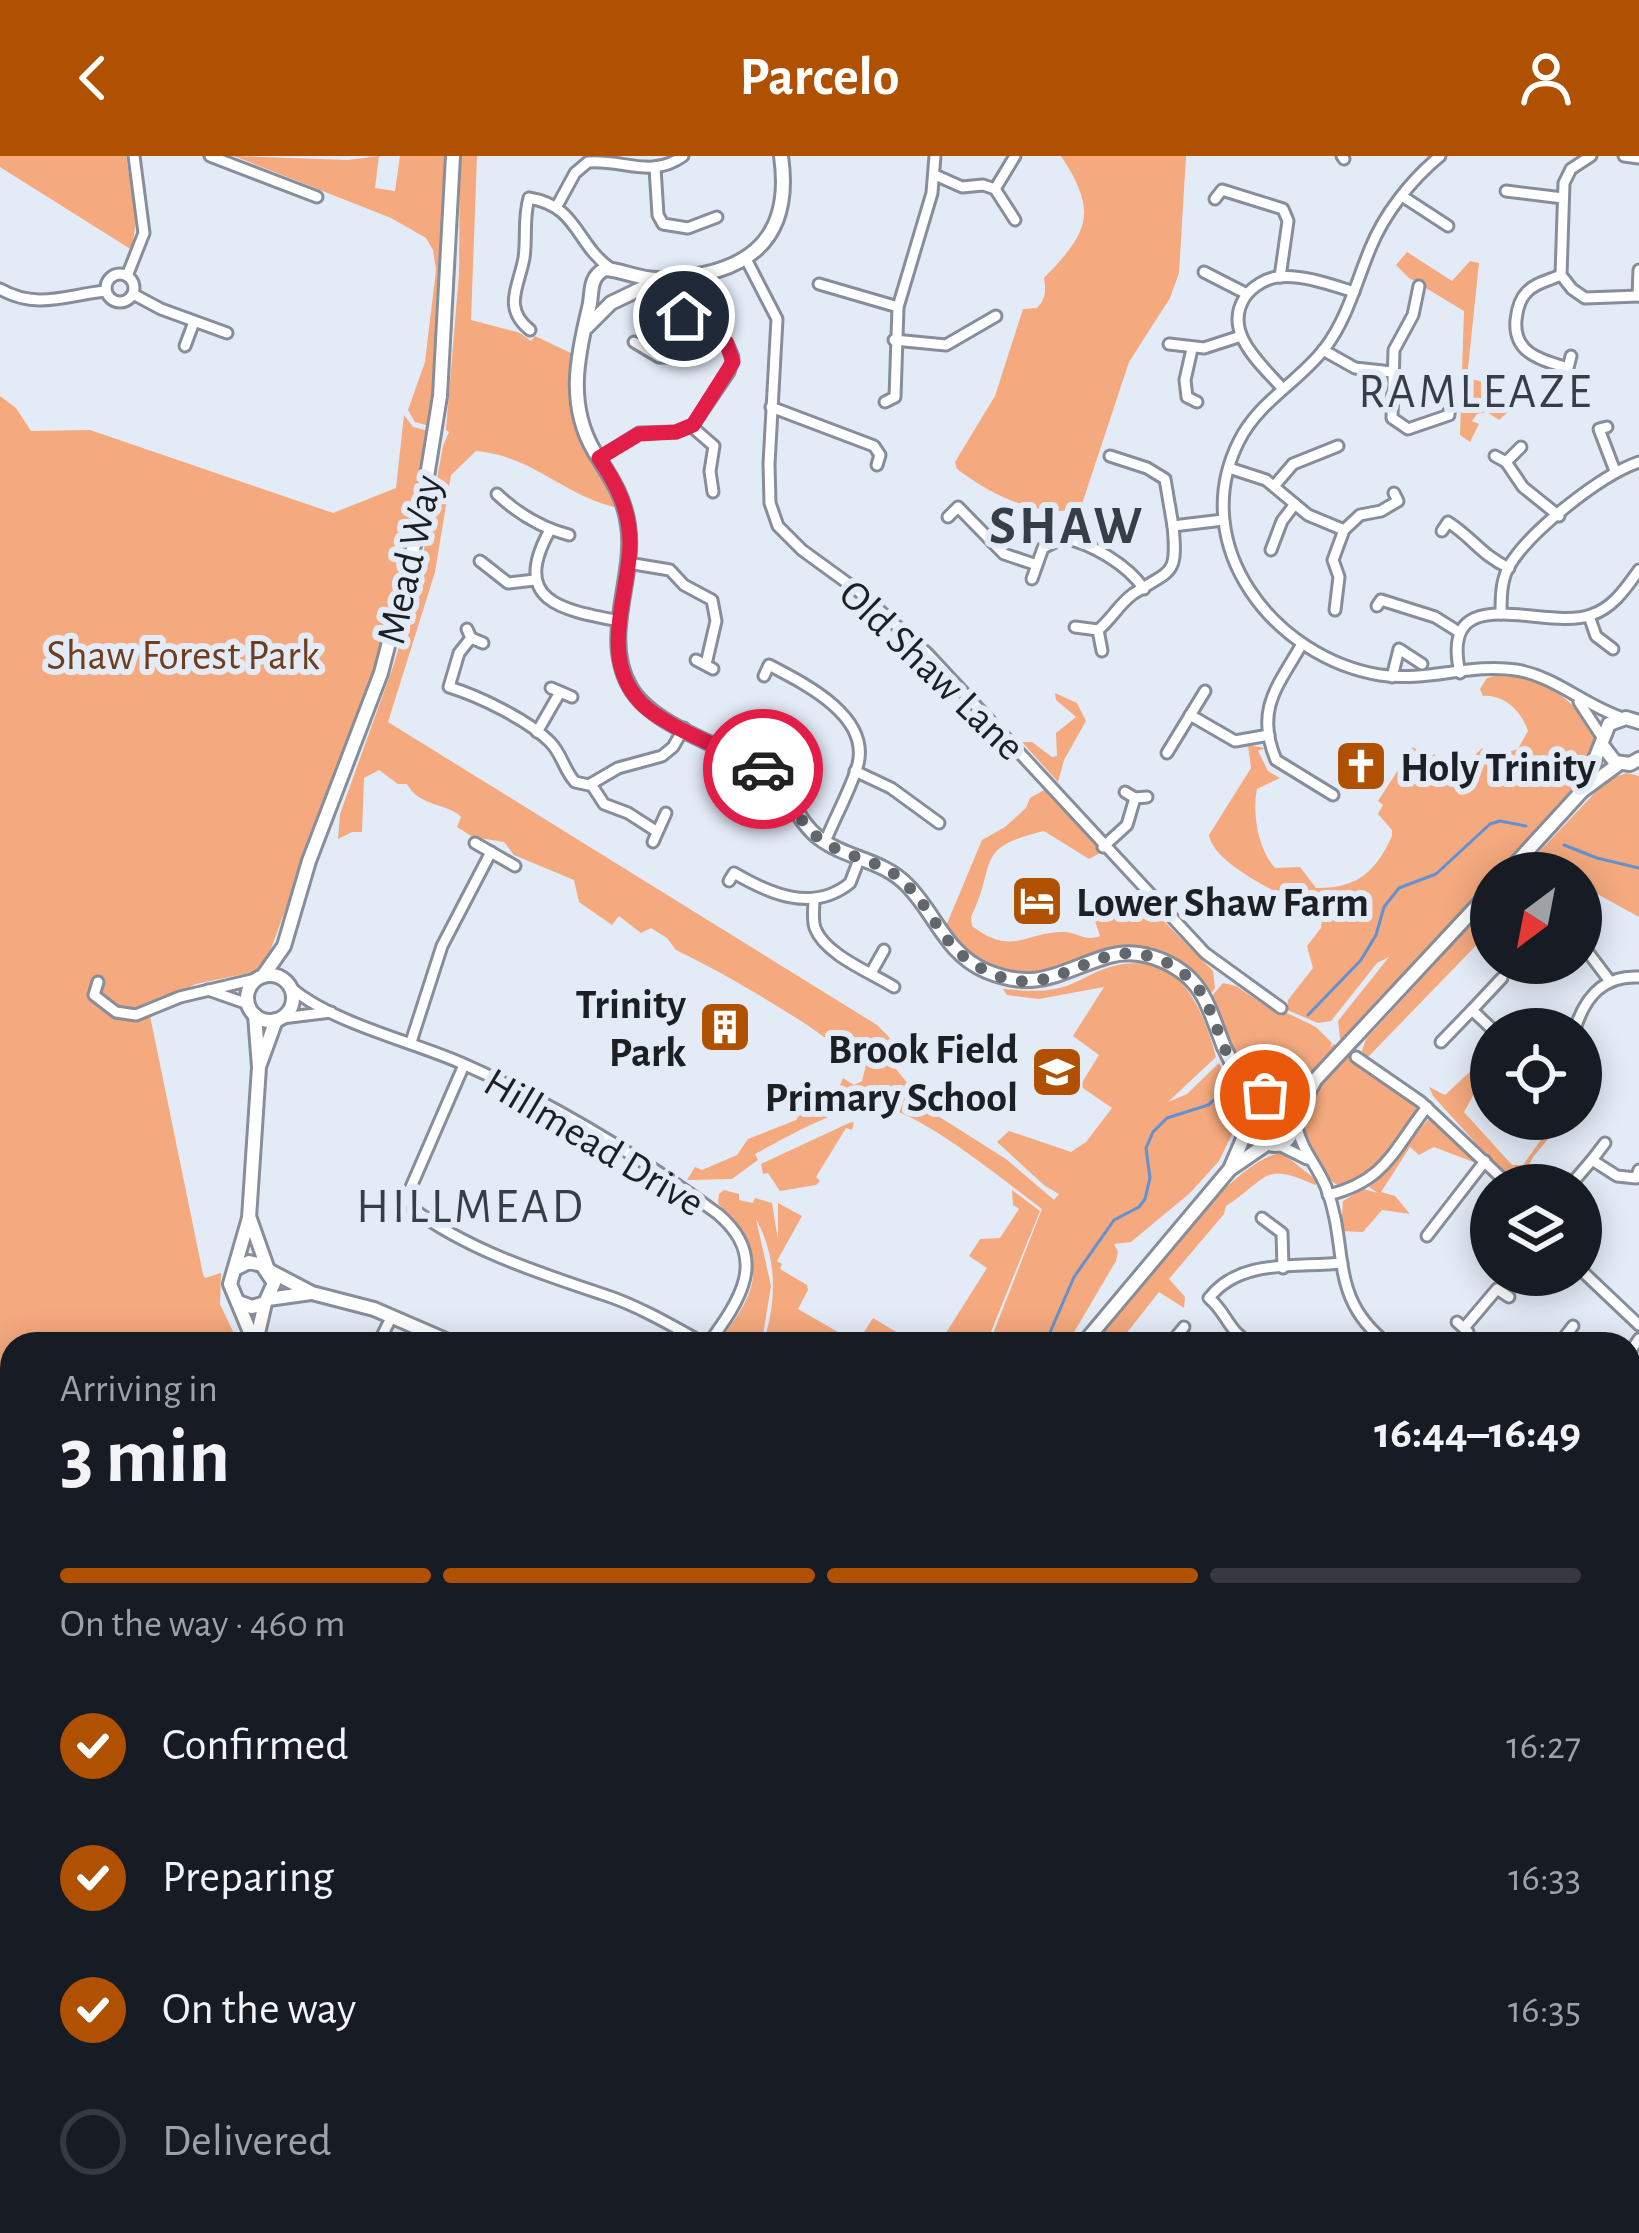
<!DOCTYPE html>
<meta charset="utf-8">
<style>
body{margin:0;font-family:"Alegreya Sans",sans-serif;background:#242831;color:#f1f3f6;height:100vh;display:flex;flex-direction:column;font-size:45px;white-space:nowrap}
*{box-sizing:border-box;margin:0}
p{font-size:39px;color:#9ea1a6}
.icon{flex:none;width:66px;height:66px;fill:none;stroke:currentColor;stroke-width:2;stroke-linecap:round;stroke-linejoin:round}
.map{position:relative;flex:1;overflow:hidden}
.side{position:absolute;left:0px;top:1176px;width:1641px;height:903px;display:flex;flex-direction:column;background:#171b24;border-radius:36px 36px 0 0;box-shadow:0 6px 30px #0003}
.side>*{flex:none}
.needle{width:78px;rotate:212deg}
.tools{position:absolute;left:1470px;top:696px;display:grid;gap:24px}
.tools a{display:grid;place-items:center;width:132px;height:132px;border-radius:50%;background:#171b24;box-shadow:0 6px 30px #0003;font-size:60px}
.pin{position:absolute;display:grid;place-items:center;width:102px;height:102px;color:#fff;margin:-51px;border:6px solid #fff;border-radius:50%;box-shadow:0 3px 12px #0007}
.courier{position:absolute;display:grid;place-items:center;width:120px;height:120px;margin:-60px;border:9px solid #e11d48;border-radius:50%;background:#fff;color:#222;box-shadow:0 3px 15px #0007}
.summary em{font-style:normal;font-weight:700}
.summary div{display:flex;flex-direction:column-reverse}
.summary{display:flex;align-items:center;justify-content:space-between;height:204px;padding:0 60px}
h1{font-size:78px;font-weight:700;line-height:90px}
.bar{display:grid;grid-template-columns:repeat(4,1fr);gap:18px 12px;align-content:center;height:144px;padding:0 60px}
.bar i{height:15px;border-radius:9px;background:#363941}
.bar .on{background:#af5100}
.bar p{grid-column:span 4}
ol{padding:0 60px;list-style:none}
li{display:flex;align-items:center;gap:36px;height:132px}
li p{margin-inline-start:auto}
li .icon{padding:12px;border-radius:50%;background:#af5100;color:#fff;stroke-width:4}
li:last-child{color:#9ea1a6}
li i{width:66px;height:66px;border:6px solid #363941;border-radius:50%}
header{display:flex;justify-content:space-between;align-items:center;height:156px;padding:0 60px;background:#af5100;color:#fff;font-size:54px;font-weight:700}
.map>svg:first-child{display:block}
.green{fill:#f4a97e}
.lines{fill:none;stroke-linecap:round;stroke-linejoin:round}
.stream{stroke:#6291d2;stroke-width:3}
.street-casing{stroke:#878e99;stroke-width:15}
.secondary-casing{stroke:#878e99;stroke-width:18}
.street{stroke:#fff;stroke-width:9}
.secondary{stroke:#fff;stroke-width:12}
.done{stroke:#62666d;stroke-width:12;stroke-dasharray:0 21.6}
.route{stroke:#e11d48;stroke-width:15}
.labels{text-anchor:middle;stroke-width:12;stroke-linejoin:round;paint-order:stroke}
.street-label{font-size:42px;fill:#1c1f23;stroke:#e3ebf7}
.park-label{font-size:42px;fill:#703d1e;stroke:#e3ebf7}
.poi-label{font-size:42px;font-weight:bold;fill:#1c1f23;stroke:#e3ebf7;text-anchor:start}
.quarter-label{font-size:48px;letter-spacing:3px;fill:#373e47;stroke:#e3ebf7}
.district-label{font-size:54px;font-weight:bold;letter-spacing:3px;fill:#373e47;stroke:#e3ebf7}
</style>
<header><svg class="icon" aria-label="back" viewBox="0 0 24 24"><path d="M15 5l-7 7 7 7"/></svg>Parcelo<svg class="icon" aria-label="person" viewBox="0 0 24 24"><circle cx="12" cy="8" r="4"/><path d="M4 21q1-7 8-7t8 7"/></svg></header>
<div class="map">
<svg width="1639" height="2077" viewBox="0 0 1639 2077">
<rect width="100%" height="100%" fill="#e3ebf7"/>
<g class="green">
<path d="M0,0H126L136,64L132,94L0,11Z"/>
<path d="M234,0L348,4L379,0L375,32L395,35L400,0H447L438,190L413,376L379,502L263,814L196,828L148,850L203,1118L205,1122L221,1117L220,1148L239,1188H12V1333L0,1323V240L16,252L31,275L90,274L333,357L396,332L404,259L413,271L425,274L426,269L415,266L408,254L425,206L436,114L433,94L426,82L391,62Z"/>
<path d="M460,0H477L471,164L520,177L531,185L535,180L573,198C562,275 593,288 618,352C566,341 531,299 476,295L451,319L435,416L388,566L877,869L890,882L887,902L930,955L1006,1003L1054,1044L1059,1038L1045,1030L997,986L1009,975L1071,996L1086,986L1112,952L1080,930L1099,899L1073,880L1104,831L1039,843L1007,839L1003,833C1022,834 1039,837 1059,832C1077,828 1092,816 1110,811C1178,791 1202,849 1216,901L1168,946L1187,938L1219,907L1239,952L1237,968L1219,1005L1190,1037L1131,1086L1114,1088L1118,1096L1116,1105L1067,1188H989L1042,1053C1007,1027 917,952 876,950C842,948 785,982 755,998L758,1004L732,1023L687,1024L695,1011L702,1014L737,999L748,983L796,964L805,950L812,953L822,936L834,943L843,922L854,929L862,925L867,905C843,898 822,878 801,865C760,839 716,813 676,794L667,782L651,772L641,777L619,760L612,769L579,746L574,724L514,699L504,686L473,681L457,671L461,661C448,647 419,651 407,628H398L379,614L364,622L362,676H352L338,683L340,658L394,508L419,421L443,290L449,276L446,274L459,118Z"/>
<path d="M1061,0H1186L1179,117L1170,142L1129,206L1080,354C1034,360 993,340 957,313L955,306L995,240L1023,153L1037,152C1046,143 1046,134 1044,122C1089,76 1098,56 1061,0Z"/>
<path d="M1407,96L1452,125L1470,105L1479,107L1467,222L1495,229L1503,247L1514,251L1499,264L1487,256L1477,258L1472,265L1479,268L1470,286L1460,279L1464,155L1409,122L1396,109Z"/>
<path d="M1498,519C1542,520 1570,541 1596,576V586L1578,628L1498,717H1491V724L1344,886L1340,882L1338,865L1389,801L1377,807L1331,865L1318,867L1287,854L1288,844L1313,812L1307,790L1321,772L1322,759C1294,744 1214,711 1209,679L1251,612L1248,589L1265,592L1258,595L1268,615L1280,622L1257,633C1252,658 1258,693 1275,712L1300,711L1316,732C1356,733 1376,716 1392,680V674L1378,658L1383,649L1378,645L1413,591L1430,602L1434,598L1461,614L1482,592L1498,599L1518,593L1528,575C1522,556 1504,538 1483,540L1480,533L1487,522Z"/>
<path d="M1055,537L1077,547L1086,565L1064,604L1058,626L1022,586H1032L1052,601L1057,600L1056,577L1076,561L1056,544Z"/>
<path d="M1627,617L1639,620V761L1581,729V717H1519L1608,623Z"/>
<path d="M1046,633L1102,696L1089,703L1044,675C972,692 998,707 971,761L972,770C1013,801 1025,776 1063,776C1078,776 1084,786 1100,780L1095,765L1126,736L1140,741L1213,815L1215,832L1212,836L1206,837L1143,795C1080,809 983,847 946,770L982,684L1005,671L1026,652L1030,642Z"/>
<path d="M1491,747V774L1367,902L1362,895L1366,883Z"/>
<path d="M1223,827L1236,830L1281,860L1285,856L1316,871L1332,887L1330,891L1334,888L1338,892C1319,912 1294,948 1263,933L1268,928L1260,931C1235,915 1228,887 1216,860L1217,852L1211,841Z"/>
<path d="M1491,896V903L1484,912L1491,921L1474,938L1464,956L1512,1009H1523L1556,963H1565L1533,1001L1519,1028L1502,1016L1433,940L1429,931L1445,939Z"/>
<path d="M1346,898L1415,947L1418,959L1370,1019L1343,1031C1329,1027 1325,1017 1318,1005C1289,957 1312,935 1346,898Z"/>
<path d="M1429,963L1437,964L1476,1007L1434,991L1419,999L1410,991L1381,1036L1395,1040L1410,1058L1382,1054L1363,1076L1341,1075L1343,1045L1363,1033L1378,1037L1369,1031C1394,1013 1409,983 1429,963Z"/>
<path d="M849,967L854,966L852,974L846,972L816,1021L820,1025L816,1029L780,1035L768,1017L763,1018L761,1008Z"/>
<path d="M1282,997L1319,1026L1315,1029C1262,1005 1269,1022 1226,1050L1224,1058L1169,1123L1185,1141L1184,1152L1159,1136L1118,1188H1095C1129,1144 1229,1003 1282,997Z"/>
<path d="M724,1034L739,1038V1044L753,1047L755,1042L772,1047L778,1084V1047L802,1060L777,1105L782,1108L780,1113L807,1129L808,1134L798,1153L857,1187L873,1162L916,1188H781L766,1178C777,1139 776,1099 756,1063L771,1130L763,1179L776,1188H717C765,1126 765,1107 718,1047L719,1038Z"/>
<path d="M1012,1034L1040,1055L986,1188H962L957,1184L939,1188L987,1112L969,1100L980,1083L1000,1082L1019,1053L1013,1049Z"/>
<path d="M1629,1474L1639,1478V1703L1629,1701Z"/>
<path d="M1629,1705L1639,1709V2077H1093L1095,2067H1629Z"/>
</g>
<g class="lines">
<g class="stream">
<path d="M1564,689L1597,702L1639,712"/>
<path d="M1308,859L1361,804L1376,779L1384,751L1399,732L1436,718L1490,668L1500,665L1526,670"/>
<path d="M1045,1188L1074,1121L1114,1064L1139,1051L1145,1043L1150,1022L1146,992L1153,976L1167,962L1208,949L1229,932"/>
<path d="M0,1310L12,1313"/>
<path d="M1629,1703L1639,1706"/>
<path d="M668,2077L669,2067"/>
</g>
<g class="street-casing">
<g id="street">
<path d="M210,0L317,41"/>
<path d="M1342,0L1344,3"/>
<path d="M1440,0C1411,24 1384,58 1370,93C1356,127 1347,163 1325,192C1298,227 1259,245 1239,285C1186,390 1275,502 1380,519C1427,526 1471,507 1516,514C1555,520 1585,550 1623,562"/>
<path d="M1591,0L1571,13L1564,27L1561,119L1572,133L1585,142L1639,140"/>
<path d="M1624,0L1639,2"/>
<path d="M655,12L658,59L663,68L688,72L717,61"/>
<path d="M935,19L962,31L983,29L995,33L1015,64"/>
<path d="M995,33L1015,0"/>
<path d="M1506,35L1563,42"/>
<path d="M1402,40L1448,70"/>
<path d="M1215,43L1222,34L1283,53L1288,65L1280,121"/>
<path d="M557,50L575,17L588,6C623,3 651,23 683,0"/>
<path d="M746,103L777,163L769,308L770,347L778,370L802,394L857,434L928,498L1205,797L1281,852"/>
<path d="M1204,116L1247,138"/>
<circle cx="120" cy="132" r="14"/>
<path d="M1561,119C1550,124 1534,127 1526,137C1519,144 1517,155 1516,164C1513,198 1542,204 1568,212L1571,200"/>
<path d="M127,120L144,77L134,0"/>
<path d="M819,128L898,151"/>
<path d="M1419,130L1413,159L1394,194L1392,262L1408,273L1449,259L1450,238"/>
<path d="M0,133C37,154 67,139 105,135"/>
<path d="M133,138L161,153L227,177"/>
<path d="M1638,140L1639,114"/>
<path d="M530,174C502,152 519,130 524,102C527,81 523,63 529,42C578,50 575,87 610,112"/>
<path d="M894,184L946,189L996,160"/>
<path d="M634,186L659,201H669L694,166"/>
<path d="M1169,188L1204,192L1241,180"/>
<path d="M185,190L194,166"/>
<path d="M1192,193L1185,224L1187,241L1197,246"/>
<path d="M1323,194L1355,212L1392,216"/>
<path d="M1282,232C1261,208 1222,176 1245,141C1252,131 1266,122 1278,121C1301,118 1332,129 1354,136"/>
<path d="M885,246L895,241L898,151L932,37L935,0"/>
<path d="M771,251L874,290L880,299L877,309"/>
<path d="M691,270L714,290L710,315L713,336"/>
<path d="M1607,271L1599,273L1615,315"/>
<path d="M1110,300L1147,312L1165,323L1173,370"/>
<path d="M1495,300L1506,306L1523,331L1559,360"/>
<path d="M599,302L639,277L676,276L693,269L729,216L733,201L727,187L684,160"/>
<path d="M1506,306L1521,291"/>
<path d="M1229,312L1266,324L1308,359L1344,374"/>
<path d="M1275,329L1293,308L1338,290"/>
<path d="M497,338C517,357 542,372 569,379"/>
<path d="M948,361L958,351L1004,398L1034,408"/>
<path d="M550,374C510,445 561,454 620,465"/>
<path d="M1442,375L1448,366C1473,382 1481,399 1509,412"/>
<path d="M1271,394L1282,365L1295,348"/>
<path d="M480,405L508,427L535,424"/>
<path d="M628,407L670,414L684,429L712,444L716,465L706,508"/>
<path d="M1032,423L1043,392L1063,382C1091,387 1128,409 1144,433"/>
<path d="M1377,450L1381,444L1435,461L1459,476"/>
<path d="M1335,454L1339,421L1333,404L1344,374L1360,359L1381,355L1398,345L1394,337"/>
<path d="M1501,458C1501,442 1501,426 1508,412C1528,376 1601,319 1639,306"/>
<path d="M1589,460L1596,480L1613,493"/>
<path d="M1075,471L1098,474C1111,464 1119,448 1133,438C1171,413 1178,421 1173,370L1223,364"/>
<path d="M467,473L471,482L483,487"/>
<path d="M1098,474L1102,495"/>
<path d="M471,482L459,497L449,531C479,540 528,564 550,586C562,598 564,614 575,626L589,629L618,612L662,600L673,591L684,572"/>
<path d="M1302,488C1277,531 1255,554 1276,604L1333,639"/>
<path d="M696,504L713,513"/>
<path d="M1460,517C1438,420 1545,476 1591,459C1613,452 1626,432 1639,414"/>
<path d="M764,520L769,509C803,527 870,559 858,608C852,631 834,663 825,686"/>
<path d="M1392,521L1399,493L1422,508"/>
<path d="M551,532L572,541"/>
<path d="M1579,546L1602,581"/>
<path d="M1190,559L1235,585L1269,579"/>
<path d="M537,576L559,538"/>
<path d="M1167,597L1205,535"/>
<path d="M855,615L891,632L939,667"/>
<path d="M591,628L604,648L628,657L656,675"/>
<path d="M1125,636L1135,642L1147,641"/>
<path d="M653,686L666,657"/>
<path d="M475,687L515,710"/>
<path d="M1103,691L1127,669L1135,642"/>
<path d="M729,725L734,717C770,738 813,757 850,727L860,701"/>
<path d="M814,743C814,752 812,763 815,772C825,799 872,817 894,831"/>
<path d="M1581,752L1582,750"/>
<path d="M1581,787L1609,824"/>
<path d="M871,817L884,794"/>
<path d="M98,826L94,839L116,856L136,859L180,841L260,822"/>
<path d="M291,832C335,868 408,884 461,907C552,947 638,999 718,1058C770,1102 740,1144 708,1188"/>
<path d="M208,834L248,848"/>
<path d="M1472,854L1502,822"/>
<path d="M282,862L331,856"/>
<path d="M1575,873C1585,841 1603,819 1639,821"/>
<path d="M411,886L442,790L491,696"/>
<path d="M1441,886L1472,854L1492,873"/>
<path d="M1356,901L1421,946L1509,1029"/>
<path d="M464,909L408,1038L412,1052C465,1093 539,1117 602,1138C637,1149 673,1170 705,1188"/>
<path d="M1504,964L1505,963"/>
<path d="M1297,971C1302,995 1317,1009 1326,1031C1350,1093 1327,1141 1388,1188"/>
<path d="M1277,988L1307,1003"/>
<path d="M1592,1004L1605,987"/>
<path d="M1523,1029L1537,1018L1574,1025L1592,1004L1617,1020L1636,1022L1639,1014"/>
<path d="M1328,1039C1386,1025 1393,994 1427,951"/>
<path d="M1262,1062L1282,1077L1283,1112"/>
<path d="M1427,1080L1485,1005"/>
<path d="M1581,1114L1639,1169"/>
<path d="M1457,1166L1468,1176L1470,1188"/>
<path d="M1464,1172L1497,1133L1509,1141"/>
<path d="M378,1188L392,1160"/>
<path d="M1170,1188L1184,1171"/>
<path d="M1252,1188C1227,1175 1228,1158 1209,1142C1240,1102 1296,1112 1342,1107"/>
<path d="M1559,1188L1573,1170"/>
<path d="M1629,1197L1639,1183"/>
<path d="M0,1398L12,1384"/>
<path d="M0,1473L12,1470"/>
<path d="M0,1574L12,1579"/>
<path d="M0,1653L12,1660"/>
<path d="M0,1995L12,1991"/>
<path d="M260,2067L262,2077"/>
<path d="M832,2067L850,2077"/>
<path d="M462,2075L474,2077"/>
<path d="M174,2077L175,2067"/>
<path d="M351,2077H382"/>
<path d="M939,2077L948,2067"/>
</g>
</g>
<g class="secondary-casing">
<g id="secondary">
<path d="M781,0C794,89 742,120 660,123C640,124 623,114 605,113C588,122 593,136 589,152C577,201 567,249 594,295C609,319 624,339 628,369C636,423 601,480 630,531C653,572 730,591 769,617C789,636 797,665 819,682C846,703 882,703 907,729C936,758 945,797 986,815C1039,837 1061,814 1109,800C1143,790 1186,809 1203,840C1212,856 1217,874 1224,891C1235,913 1246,934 1253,958"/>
<path d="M587,171L611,147L659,124"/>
<path d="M1602,589L1615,606L1630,608L1639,603"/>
<path d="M1584,631L1609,568L1626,562L1639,566"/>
<path d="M1507,717L1582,635L1620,607"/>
<circle cx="270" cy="842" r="23"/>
<path d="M263,820L284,790L309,705L381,517L419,370L440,240L453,0"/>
<path d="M260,908L276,864"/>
<path d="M1252,963C1253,974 1255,982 1266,987C1288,995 1293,976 1297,961C1299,949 1309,936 1314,926"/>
<path d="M1230,1013L1257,950L1268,944L1289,940L1315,924L1491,735"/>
<path d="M250,1063L267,1111"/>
<path d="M237,1112L249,1106L262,1109L274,1127L265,1147L252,1151L238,1146"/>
<path d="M270,1115L312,1137L374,1153L455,1188"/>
<path d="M268,1143L311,1137"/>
<path d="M256,1186L265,1147"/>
<path d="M255,1188L230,1128L249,1062L259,911L255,859"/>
<path d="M1083,1188L1230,1013L1268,987"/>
<path d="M1629,1330L1639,1319"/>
<path d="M0,1825L12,1810"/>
<path d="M399,2077L400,2067"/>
<path d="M1007,2077L1015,2067"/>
</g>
</g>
<use href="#street" class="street"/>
<use href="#secondary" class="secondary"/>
</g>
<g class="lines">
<path class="done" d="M763,613C789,631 795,665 820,683C848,704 884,703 908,730C935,758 943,791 979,811C1034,842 1059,815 1109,800C1143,790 1186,809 1203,840C1212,856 1217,874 1224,891C1235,914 1246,934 1253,958L1262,946L1272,943L1265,939"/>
<path class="route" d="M684,160L726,186L733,206L693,269L676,276L639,278L599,302C617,328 630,355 630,388C629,441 598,502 641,547C665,572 731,594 763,613"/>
</g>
<defs>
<g id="church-square" transform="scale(2.7)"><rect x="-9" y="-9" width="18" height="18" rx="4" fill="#af5100" stroke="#e3ebf7"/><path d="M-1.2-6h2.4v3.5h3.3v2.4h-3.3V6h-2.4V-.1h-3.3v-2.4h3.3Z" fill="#fff"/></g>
<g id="hotel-square" transform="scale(2.7)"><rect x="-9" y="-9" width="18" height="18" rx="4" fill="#af5100" stroke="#e3ebf7"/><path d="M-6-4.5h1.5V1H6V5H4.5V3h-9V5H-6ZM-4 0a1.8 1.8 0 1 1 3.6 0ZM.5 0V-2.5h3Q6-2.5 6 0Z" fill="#fff"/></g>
<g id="building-square" transform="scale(2.7)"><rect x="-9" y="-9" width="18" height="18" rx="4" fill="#af5100" stroke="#e3ebf7"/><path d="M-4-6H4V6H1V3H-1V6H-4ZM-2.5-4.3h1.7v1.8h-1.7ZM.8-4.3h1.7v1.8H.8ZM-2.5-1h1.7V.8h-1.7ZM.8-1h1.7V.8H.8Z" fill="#fff"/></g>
<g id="school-square" transform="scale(2.7)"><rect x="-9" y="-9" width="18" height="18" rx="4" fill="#af5100" stroke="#e3ebf7"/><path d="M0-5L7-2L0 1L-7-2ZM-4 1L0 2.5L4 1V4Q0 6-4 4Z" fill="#fff"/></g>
</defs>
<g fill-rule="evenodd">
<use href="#church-square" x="1361" y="610"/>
<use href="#hotel-square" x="1037" y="745"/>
<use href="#building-square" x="725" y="871"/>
<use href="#school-square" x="1057" y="916"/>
</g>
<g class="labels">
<g class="street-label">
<text transform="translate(408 403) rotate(-77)" y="15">Mead Way</text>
<text transform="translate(933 513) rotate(44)" y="15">Old Shaw Lane</text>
<text transform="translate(595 985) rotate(31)" y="15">Hillmead Drive</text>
</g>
<g class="park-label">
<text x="183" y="513">Shaw Forest Park</text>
</g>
<g class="poi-label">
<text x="1400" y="625">Holy Trinity</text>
<text x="1076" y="760">Lower Shaw Farm</text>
<text x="686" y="862" text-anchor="end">Trinity<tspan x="686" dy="48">Park</tspan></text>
<text x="1018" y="907" text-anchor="end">Brook Field<tspan x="1018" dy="48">Primary School</tspan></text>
</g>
<g class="quarter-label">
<text x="1476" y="251">RAMLEAZE</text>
<text x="471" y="1066">HILLMEAD</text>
</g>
<g class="district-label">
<text x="1067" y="387">SHAW</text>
</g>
</g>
</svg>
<div class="tools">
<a><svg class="needle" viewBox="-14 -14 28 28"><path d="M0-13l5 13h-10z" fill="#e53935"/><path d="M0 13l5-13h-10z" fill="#9ea1a6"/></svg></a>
<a><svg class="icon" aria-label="locate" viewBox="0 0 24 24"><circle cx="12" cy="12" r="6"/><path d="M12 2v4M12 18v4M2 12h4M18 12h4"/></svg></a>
<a><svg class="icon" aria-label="layers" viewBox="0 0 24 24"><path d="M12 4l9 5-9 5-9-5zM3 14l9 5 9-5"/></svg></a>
</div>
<div class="pin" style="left:1265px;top:939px;background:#ea580c"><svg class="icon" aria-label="bag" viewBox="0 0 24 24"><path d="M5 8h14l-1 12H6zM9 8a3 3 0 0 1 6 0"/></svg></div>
<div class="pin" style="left:684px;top:160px;background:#1f2937"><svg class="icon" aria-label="home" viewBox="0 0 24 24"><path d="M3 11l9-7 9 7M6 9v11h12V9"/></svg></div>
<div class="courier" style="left:763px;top:613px"><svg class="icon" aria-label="car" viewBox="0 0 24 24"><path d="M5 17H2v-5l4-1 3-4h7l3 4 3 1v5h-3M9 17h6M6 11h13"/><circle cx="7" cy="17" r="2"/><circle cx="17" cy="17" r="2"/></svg></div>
<section class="side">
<div class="summary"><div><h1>3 min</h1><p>Arriving in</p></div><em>16:44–16:49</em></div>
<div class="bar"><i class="on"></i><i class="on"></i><i class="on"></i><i></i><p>On the way · 460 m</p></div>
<ol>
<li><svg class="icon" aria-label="check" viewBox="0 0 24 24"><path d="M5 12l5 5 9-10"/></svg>Confirmed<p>16:27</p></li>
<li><svg class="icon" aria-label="check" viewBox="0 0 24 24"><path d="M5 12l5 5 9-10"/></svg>Preparing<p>16:33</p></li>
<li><svg class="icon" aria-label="check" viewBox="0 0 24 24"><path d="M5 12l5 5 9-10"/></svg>On the way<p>16:35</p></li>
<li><i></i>Delivered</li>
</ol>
</section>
</div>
